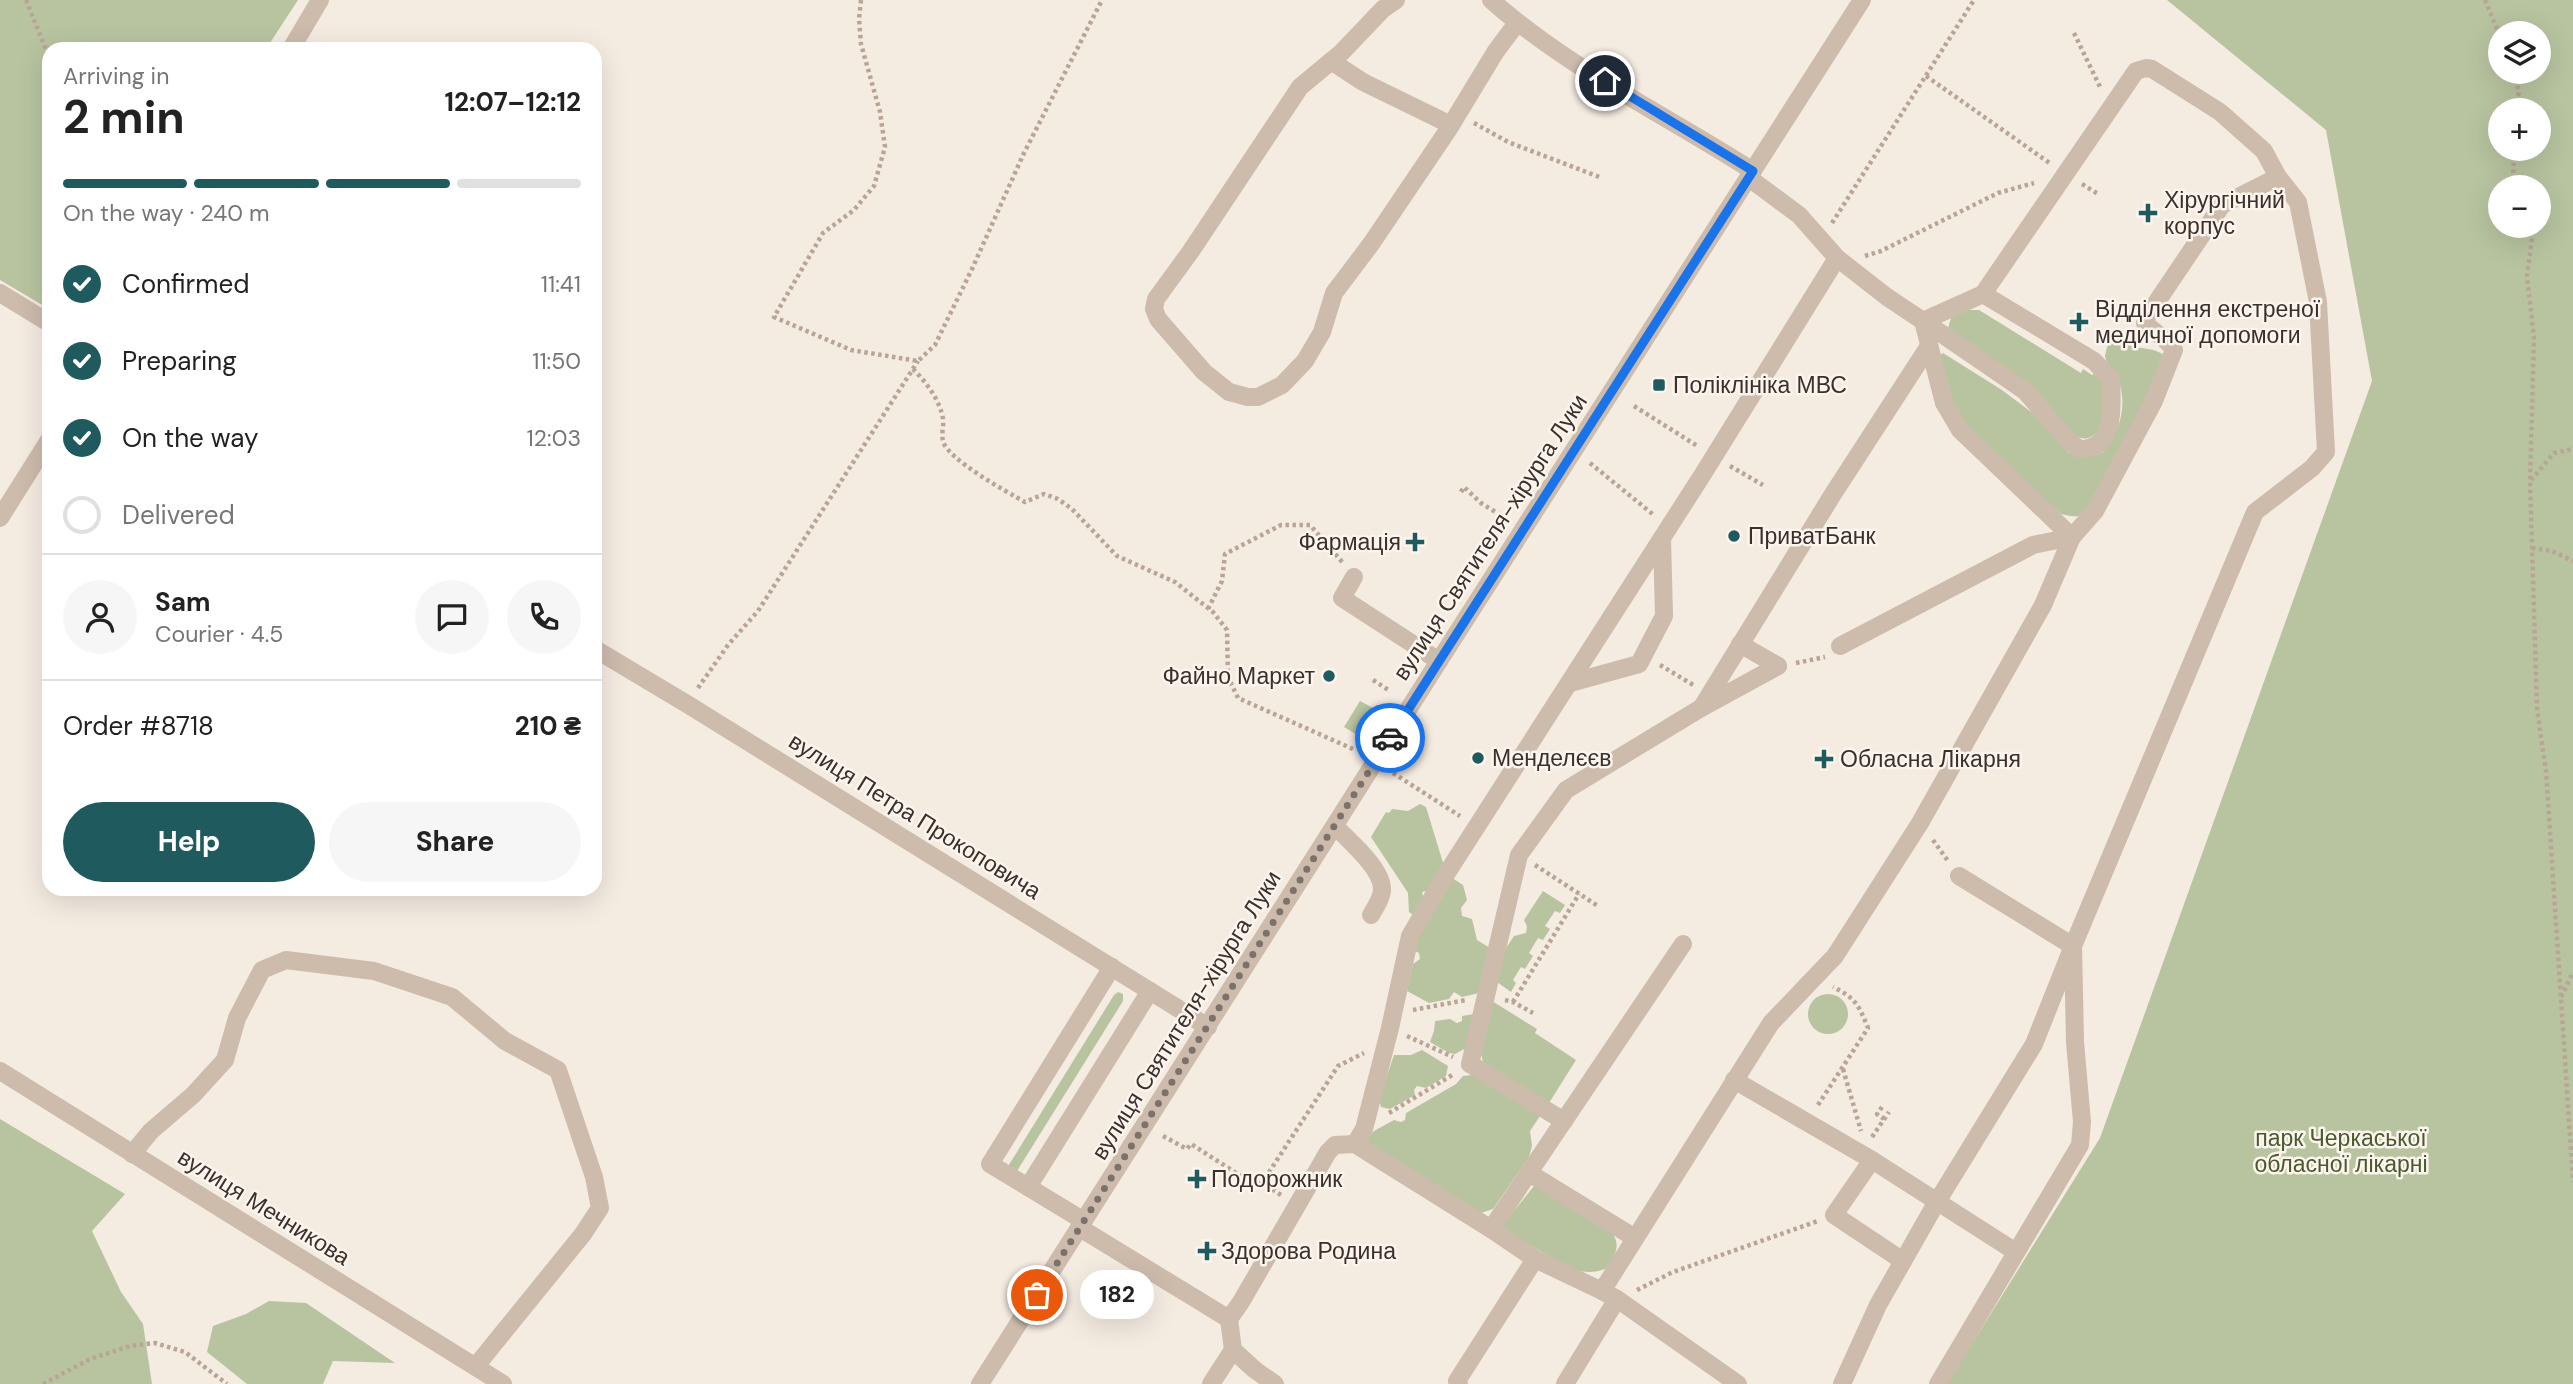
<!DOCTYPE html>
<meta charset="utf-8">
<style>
body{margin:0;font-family:"DM Sans",sans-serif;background:#f6f6f6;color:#222;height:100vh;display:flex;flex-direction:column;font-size:26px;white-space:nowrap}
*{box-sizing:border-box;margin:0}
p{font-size:23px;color:#767676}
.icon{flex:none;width:38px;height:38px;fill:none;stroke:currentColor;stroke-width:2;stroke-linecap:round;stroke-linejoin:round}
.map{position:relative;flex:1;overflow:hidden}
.sheet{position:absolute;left:42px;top:42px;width:560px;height:854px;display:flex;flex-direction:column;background:#fff;border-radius:21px;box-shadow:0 7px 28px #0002}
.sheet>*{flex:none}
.controls{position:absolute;left:2488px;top:21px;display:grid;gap:14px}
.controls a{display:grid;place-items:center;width:63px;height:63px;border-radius:50%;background:#fff;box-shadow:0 7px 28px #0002;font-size:35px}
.pin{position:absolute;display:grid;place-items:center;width:60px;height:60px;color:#fff;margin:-30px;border:4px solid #fff;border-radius:50%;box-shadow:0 2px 7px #0007}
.courier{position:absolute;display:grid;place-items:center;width:70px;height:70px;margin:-35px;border:5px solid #1a73e8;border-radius:50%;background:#fff;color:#222;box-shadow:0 2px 9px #0007}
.bubble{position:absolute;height:49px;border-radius:24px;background:#fff;box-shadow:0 7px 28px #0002;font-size:23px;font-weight:700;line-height:49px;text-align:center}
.headline em{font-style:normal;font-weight:700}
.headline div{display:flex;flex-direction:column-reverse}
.headline{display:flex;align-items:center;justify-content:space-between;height:119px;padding:0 21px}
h1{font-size:46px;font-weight:700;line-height:52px}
.bar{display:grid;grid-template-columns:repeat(4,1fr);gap:10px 7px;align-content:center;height:84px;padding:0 21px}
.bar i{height:9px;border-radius:5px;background:#e0e0e0}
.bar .selected{background:#1f5a5e}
.bar p{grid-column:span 4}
.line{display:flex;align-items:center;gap:18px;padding:0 21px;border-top:2px solid #e0e0e0}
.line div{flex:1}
.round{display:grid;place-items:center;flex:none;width:74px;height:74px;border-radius:37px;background:#f6f6f6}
ol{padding:0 21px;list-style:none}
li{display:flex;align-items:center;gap:21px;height:77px}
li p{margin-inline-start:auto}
li .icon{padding:7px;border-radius:50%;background:#1f5a5e;color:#fff;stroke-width:4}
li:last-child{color:#767676}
li i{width:38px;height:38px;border:4px solid #e0e0e0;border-radius:50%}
.action{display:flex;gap:14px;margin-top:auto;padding:14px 21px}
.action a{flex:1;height:80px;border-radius:42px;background:#1f5a5e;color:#fff;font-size:28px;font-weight:700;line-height:80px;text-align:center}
.action a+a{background:#f6f6f6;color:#222}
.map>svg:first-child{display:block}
.green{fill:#b8c4a0;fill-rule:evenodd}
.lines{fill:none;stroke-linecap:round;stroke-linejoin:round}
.path{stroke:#b9a596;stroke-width:4.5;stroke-dasharray:3.5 3.5;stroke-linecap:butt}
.minor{stroke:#cdbbac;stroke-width:18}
.done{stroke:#7c716b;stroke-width:7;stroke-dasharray:0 12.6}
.route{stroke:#1a73e8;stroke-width:9}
.poi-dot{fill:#1f5a5e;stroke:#fbf5ee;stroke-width:2.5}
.labels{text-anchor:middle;stroke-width:5;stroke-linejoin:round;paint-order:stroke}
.poi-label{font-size:23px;fill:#3b302b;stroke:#fbf5ee;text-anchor:start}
.street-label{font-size:23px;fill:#3b302b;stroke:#fbf5ee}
.park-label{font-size:23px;fill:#4a5a2e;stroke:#fbf5ee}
</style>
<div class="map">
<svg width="2573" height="1384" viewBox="0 0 2573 1384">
<rect width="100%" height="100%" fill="#f4ebe1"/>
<g class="green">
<path d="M0,0H298L266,49H49V309L0,280Z"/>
<path d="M2167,0H2573V1384H1947L2100,1138L2372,381L2326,130ZM2501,33H2539V72H2501ZM2501,110H2539V149H2501ZM2501,187H2539V226H2501Z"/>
<path d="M1968,310H1979L2081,373L2083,369L2092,375L2095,373L2104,382L2102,428C2091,439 2086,442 2072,434L1948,328L1951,318Z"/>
<path d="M2117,333C2136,355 2141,343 2163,354C2144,410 2114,462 2084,514C2076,518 2069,516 2061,514L1972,433L1949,404L1939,356L1943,353L2002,390L2034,414L2068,452C2079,460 2091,455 2103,452C2118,434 2127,410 2120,385C2117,375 2107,367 2105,356L2107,347Z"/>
<path d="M1360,701L1373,708L1357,735L1344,727Z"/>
<path d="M1420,804L1426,807L1444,866L1430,890L1422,892L1424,901L1415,914H1412L1409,912L1408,893L1371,837L1386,812L1389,813L1392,809L1408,811Z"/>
<path d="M1452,878L1463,885L1467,900L1461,908L1462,916L1472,919L1477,940L1490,948L1479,993L1462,997L1454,992L1449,999L1429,1003L1407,991L1413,964L1420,959L1419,953L1415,951L1417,939Z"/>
<path d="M1543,891L1565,905L1560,913L1555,911L1545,926L1550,929L1543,940L1538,938L1529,953L1533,956L1525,969L1521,967L1513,980L1516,983L1511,992L1497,982L1504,951L1514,936L1526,933L1527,926L1524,920Z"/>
<path d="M1118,992L1123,994V1001L1017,1171L1007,1168L1114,995Z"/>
<circle cx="1828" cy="1014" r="20"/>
<path d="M1492,1001L1537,1029L1535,1033L1576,1060L1549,1103L1483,1062L1480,1050Z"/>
<path d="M1474,1014L1466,1048L1455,1054L1449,1053L1430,1042L1434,1031L1435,1021L1450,1019L1457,1023L1462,1021V1016Z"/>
<path d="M1422,1050L1448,1066L1446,1076L1426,1088L1417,1086L1414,1090L1415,1095L1390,1109L1381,1107L1379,1099L1394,1055H1411Z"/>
<path d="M1472,1075L1540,1116L1530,1131L1532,1146L1529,1157L1493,1209L1481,1213L1368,1143L1367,1139L1374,1131L1394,1120L1401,1122L1405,1120L1406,1113L1456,1084L1463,1076Z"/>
<path d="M0,1119L125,1194L92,1231L121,1292L143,1324L152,1384H0Z"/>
<path d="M1534,1186L1610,1230C1622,1244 1616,1256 1605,1269C1593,1274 1579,1272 1566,1267L1501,1227Z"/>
<path d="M269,1301L306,1303L395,1363L333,1361L323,1384H247L207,1352L213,1326L246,1314Z"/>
</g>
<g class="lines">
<g class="path">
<path d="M26,0L49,57"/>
<path d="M861,0L859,19L861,44L880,112L885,147L874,186L854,210L823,233L774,317L851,350L918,361L935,345L972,269L1024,153L1102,0"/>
<path d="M2485,0L2501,39"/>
<path d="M2074,33L2101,89"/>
<path d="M2514,72L2519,92L2514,110"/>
<path d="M1926,76L2051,164"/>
<path d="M1474,123L1508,142L1602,178"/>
<path d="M2082,184L2098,194"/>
<path d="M2513,187L2514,149"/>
<path d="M1832,223L1974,0"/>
<path d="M2526,226L2532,238L2527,276L2534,338L2530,481L2537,709L2546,771L2573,1182"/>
<path d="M1865,256L1881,251L1998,193L2034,183"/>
<path d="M913,369C926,382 940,400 943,419C944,426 941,434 943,441C947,459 1007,492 1025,502L1044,494L1058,499L1072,509L1117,556L1175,582L1213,612L1227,630L1228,677L1238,698L1353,749"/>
<path d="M1634,406L1699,447"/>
<path d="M1590,463L1655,516"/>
<path d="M1730,466L1763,485"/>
<path d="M2531,480L2554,453L2573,449"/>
<path d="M1461,492L1464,487L1481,503L1502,516"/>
<path d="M2532,548L2552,551L2573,561"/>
<path d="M1208,609L1222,581L1225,554L1281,525H1310L1343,563"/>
<path d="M1796,663L1825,657"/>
<path d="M1660,665L1695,686"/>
<path d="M1373,680L1390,691"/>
<path d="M698,688L728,645L758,611L918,361"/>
<path d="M1393,773L1460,816"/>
<path d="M1933,840L1948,861"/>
<path d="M1535,865L1598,906"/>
<path d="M2561,997L2573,972"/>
<path d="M1505,1000L1513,1002L1533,1013"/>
<path d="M1513,1002L1579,894"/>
<path d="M1413,1010L1466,1000"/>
<path d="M1407,1036L1453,1057"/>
<path d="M1843,1069L1861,1131"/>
<path d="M1818,1105L1868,1028C1859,1006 1856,998 1833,987"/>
<path d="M1882,1107L1877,1114L1884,1119"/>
<path d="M1389,1113L1454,1074"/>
<path d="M1163,1136L1187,1149L1191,1144L1255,1185L1262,1183"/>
<path d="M1872,1137L1889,1112"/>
<path d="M1281,1195L1262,1183L1338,1066L1364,1053"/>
<path d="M1637,1290L1673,1272L1818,1221"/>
<path d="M43,1384L90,1359L130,1346L155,1343L185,1352L227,1384"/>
</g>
<g class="minor">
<path d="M1396,0L1383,9L1341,53L1300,87L1191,251L1156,299L1154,309L1158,319L1204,372L1229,392L1248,397H1258L1282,385L1305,361L1322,332L1334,293L1371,244L1448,130L1496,51L1517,23"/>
<path d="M1491,0C1569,69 1666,115 1753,171"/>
<path d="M291,49L320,0"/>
<path d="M1331,61L1363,82L1451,125"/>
<path d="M0,293L49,323"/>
<path d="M1983,294L2094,361L2111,379C2112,404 2117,450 2079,449L2068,440L2025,391L1923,321Z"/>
<path d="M1983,294L2136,71L2146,68L2152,69L2220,112L2264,151L2278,177"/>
<path d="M0,518L49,440"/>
<path d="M1354,577L1342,598L1439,661"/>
<path d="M1740,644L1778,666"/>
<path d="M1840,646L2033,545L2072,537L2095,511L2154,401L2174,350C2167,338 2154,333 2145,323L2148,315L2222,205L2278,177L2298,202L2318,302L2326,452L2312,468L2255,512L2073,946L2075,1042L2082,1122L2080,1145L1938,1384"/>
<path d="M595,649L687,704L1208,1027"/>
<path d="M1570,683L1639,664L1664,616L1662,538"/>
<path d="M1702,707L1833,494L1929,346"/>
<path d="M1335,826C1348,840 1382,868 1382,889C1382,898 1375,908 1371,915"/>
<path d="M1683,944L1491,1229L1535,1259L1602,1291L1771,1023L1835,956L1920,823L2043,605L2072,537L1960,430L1944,403L1923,321L1887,297L1837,258L1799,215L1749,178"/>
<path d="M0,1071L503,1384"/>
<path d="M1734,1080L1872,1160"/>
<path d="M1564,1121L1470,1064L1519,855L1566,790L1701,708L1778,666"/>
<path d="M1355,1144L1364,1129L1390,1028L1410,936L1445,876L1703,474L1837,258"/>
<path d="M132,1154L151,1131L193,1095L225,1060L237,1018L262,970L286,960L374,971L452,997L505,1041L558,1070L594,1177L600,1208L583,1234L476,1366"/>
<path d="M1529,1173L1635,1238"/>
<path d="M1028,1187L990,1164L1112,967"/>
<path d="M1084,1221L1028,1187L1150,991"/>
<path d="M1080,1228L1229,1319"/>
<path d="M1903,1261L1834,1215L1872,1160L2016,1252"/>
<path d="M1602,1291L1617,1299L1738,1384"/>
<path d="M980,1384L1439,661L1862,0"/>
<path d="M1211,1384L1233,1350"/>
<path d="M1275,1384L1255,1370L1233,1350L1229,1319L1241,1302L1328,1152L1335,1145L1355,1144L1491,1229"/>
<path d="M1459,1384L1457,1381L1535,1259"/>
<path d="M1565,1384L1617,1299"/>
<path d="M1842,1384L1878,1305L1935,1205L2034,1044L2073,946L1959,876"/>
</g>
</g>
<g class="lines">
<path class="done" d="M1037,1295L1390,738"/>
<path class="route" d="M1390,738L1753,171L1605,81"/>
</g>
<g class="poi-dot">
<path d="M2144.5 202.5h7v7h7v7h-7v7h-7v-7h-7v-7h7z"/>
<path d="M2075.5 311.5h7v7h7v7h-7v7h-7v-7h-7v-7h7z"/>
<rect x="1652" y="378" width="14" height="14" rx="3.5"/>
<circle cx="1734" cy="536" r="7"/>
<path d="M1411.5 531.5h7v7h7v7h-7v7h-7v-7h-7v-7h7z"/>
<circle cx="1329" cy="676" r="7"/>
<circle cx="1478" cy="758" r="7"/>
<path d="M1820.5 748.5h7v7h7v7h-7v7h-7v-7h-7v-7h7z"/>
<path d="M1193.5 1168.5h7v7h7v7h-7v7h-7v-7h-7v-7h7z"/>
<path d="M1203.5 1240.5h7v7h7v7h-7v7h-7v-7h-7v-7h7z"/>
</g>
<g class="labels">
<g class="poi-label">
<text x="2164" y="208">Хірургічний<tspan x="2164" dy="26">корпус</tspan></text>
<text x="2095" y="317">Відділення екстреної<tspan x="2095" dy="26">медичної допомоги</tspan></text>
<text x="1673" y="393">Поліклініка МВС</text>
<text x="1748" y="544">ПриватБанк</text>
<text x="1401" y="550" text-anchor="end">Фармація</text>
<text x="1315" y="684" text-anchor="end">Файно Маркет</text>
<text x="1492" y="766">Менделєєв</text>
<text x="1840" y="767">Обласна Лікарня</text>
<text x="1211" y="1187">Подорожник</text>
<text x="1221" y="1259">Здорова Родина</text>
</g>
<g class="street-label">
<text transform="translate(1490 537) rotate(-57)" y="8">вулиця Святителя-хірурга Луки</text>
<text transform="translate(915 816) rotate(32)" y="8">вулиця Петра Прокоповича</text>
<text transform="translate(1186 1015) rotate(-58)" y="8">вулиця Святителя-хірурга Луки</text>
<text transform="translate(264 1207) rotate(32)" y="8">вулиця Мечникова</text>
</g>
<g class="park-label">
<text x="2341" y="1146">парк Черкаської<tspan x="2341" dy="26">обласної лікарні</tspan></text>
</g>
</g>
</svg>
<div class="controls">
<a><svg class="icon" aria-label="layers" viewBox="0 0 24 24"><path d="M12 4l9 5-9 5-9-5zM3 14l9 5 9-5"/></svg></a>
<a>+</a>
<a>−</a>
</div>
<div class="pin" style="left:1037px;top:1295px;background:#ea580c"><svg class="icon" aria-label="bag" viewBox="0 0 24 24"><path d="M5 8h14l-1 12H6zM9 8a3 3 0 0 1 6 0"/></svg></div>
<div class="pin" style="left:1605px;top:81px;background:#1f2937"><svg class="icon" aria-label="home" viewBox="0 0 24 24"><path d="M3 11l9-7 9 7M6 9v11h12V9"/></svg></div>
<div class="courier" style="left:1390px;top:738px"><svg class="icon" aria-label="car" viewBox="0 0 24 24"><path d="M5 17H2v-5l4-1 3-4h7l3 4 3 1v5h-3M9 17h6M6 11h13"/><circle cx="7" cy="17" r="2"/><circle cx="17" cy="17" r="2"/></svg></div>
<div class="bubble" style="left:1080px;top:1270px;width:74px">182</div>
<section class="sheet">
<div class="headline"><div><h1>2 min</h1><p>Arriving in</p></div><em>12:07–12:12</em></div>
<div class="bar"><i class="selected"></i><i class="selected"></i><i class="selected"></i><i></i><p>On the way · 240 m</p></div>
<ol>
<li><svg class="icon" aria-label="check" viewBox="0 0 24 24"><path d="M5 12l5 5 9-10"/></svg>Confirmed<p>11:41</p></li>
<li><svg class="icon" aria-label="check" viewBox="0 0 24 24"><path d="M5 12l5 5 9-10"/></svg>Preparing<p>11:50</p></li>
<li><svg class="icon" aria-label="check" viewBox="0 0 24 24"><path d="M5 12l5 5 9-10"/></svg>On the way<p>12:03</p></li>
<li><i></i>Delivered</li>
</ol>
<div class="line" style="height:126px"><a class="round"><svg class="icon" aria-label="person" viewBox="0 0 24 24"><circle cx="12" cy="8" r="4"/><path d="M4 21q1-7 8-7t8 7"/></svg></a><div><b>Sam</b><p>Courier · 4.5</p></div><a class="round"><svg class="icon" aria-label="chat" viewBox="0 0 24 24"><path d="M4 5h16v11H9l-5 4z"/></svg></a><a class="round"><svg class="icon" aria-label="phone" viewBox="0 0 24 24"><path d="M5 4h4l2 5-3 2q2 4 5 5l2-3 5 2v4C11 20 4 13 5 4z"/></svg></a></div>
<div class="line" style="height:91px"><div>Order #8718</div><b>210 ₴</b></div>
<div class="action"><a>Help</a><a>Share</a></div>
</section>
</div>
